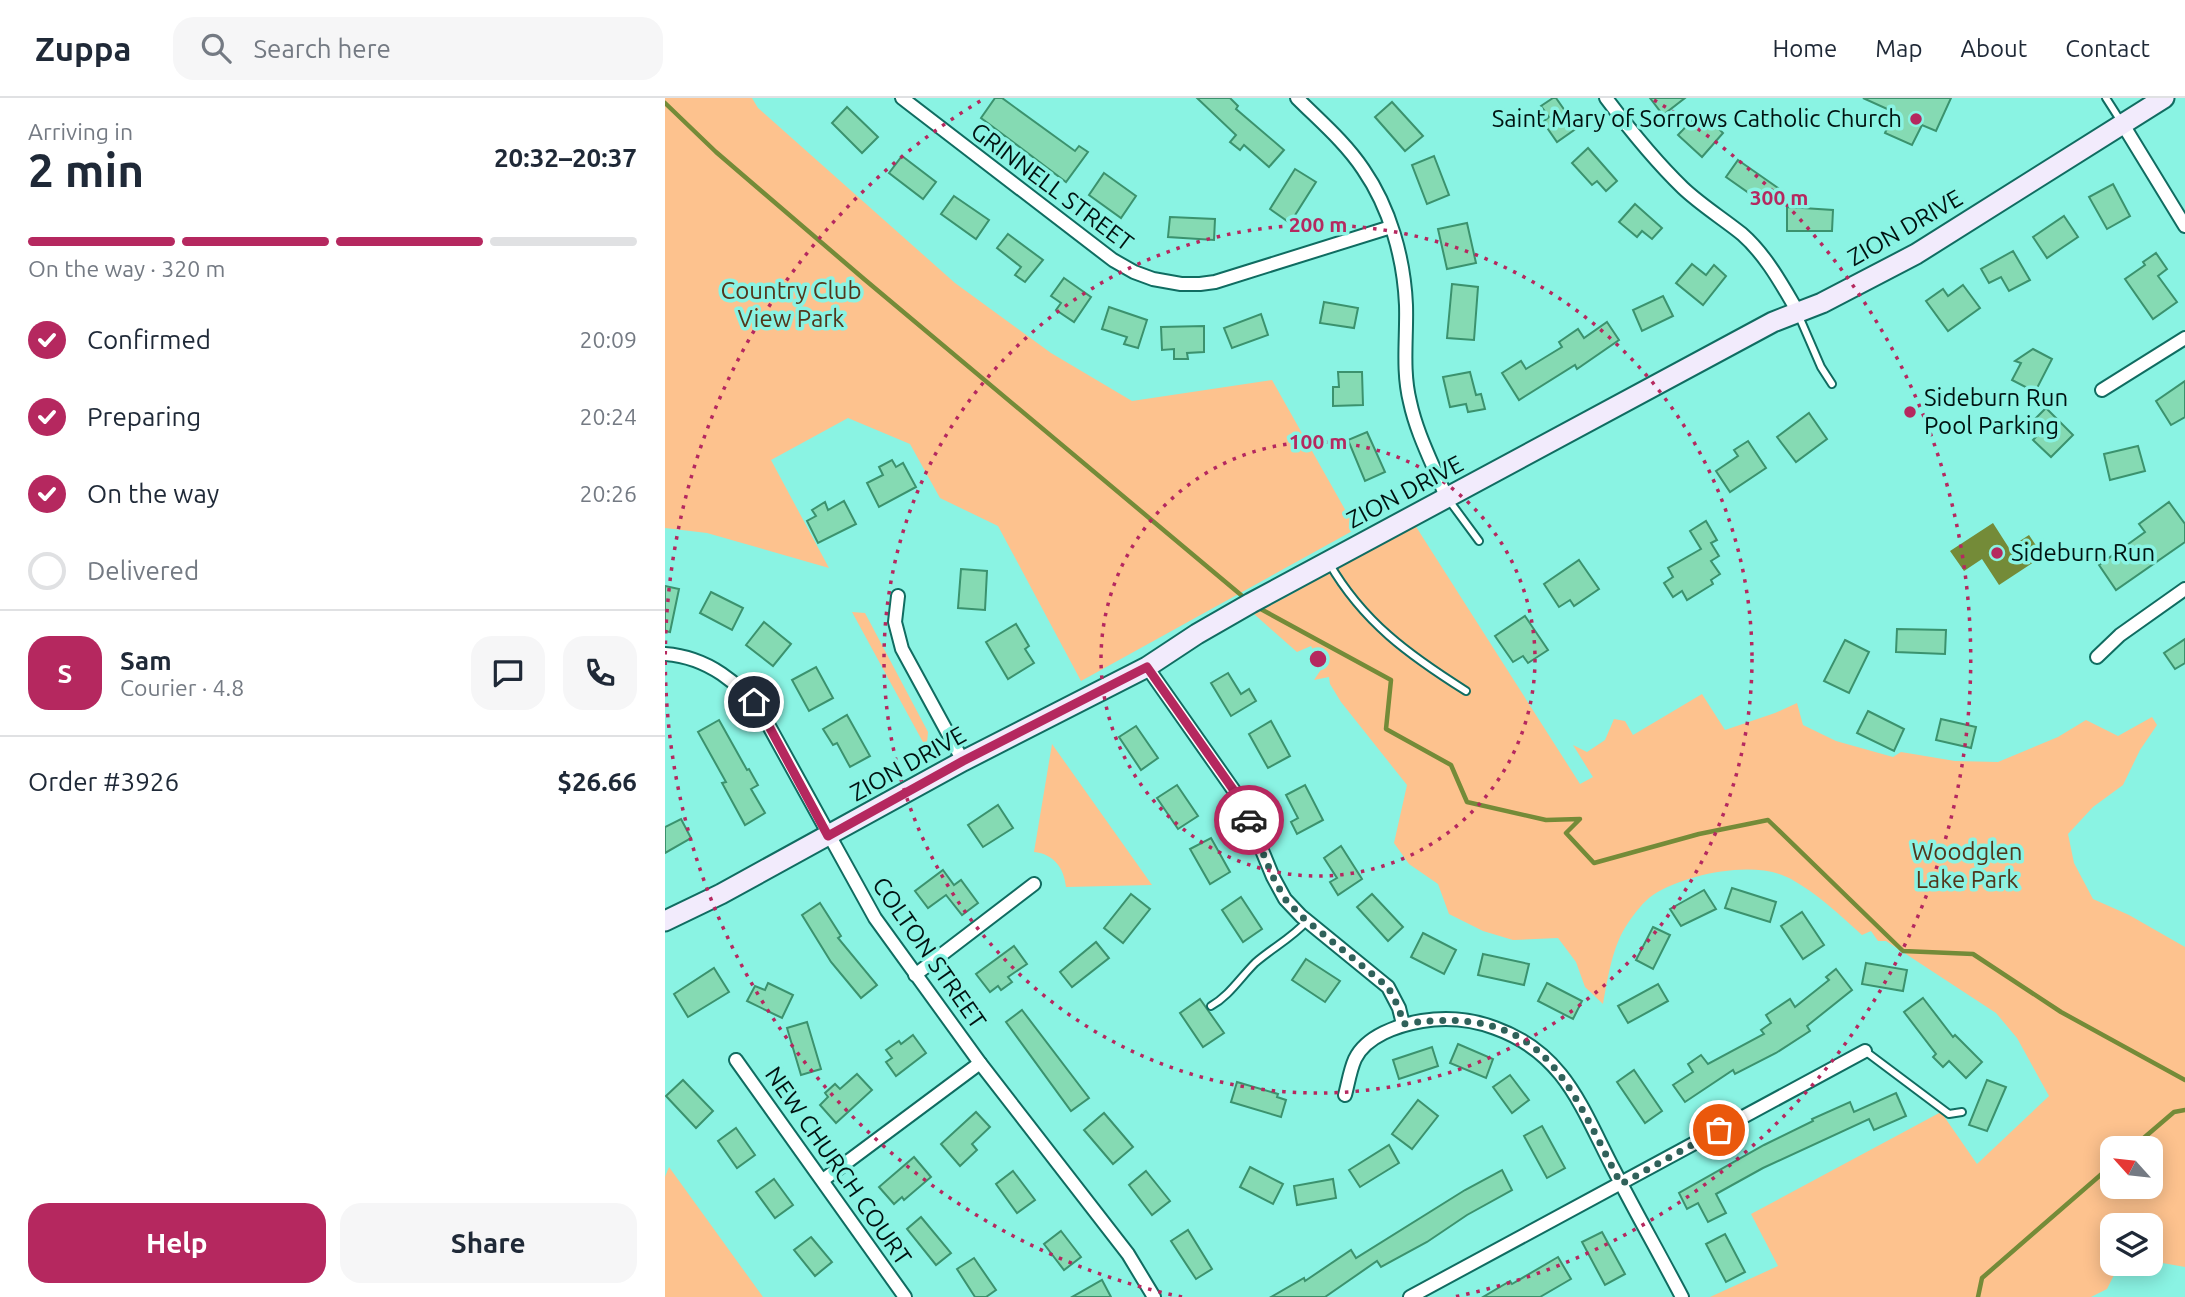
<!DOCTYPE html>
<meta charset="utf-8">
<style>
body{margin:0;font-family:Ubuntu,sans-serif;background:#f6f6f7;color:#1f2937;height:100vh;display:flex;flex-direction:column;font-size:26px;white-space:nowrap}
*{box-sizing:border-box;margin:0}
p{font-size:23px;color:#747a83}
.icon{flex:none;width:38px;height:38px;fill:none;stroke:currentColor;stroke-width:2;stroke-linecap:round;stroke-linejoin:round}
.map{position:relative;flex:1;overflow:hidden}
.details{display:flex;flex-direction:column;background:#fff;width:665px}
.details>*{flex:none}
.needle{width:46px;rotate:297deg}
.tools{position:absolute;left:1435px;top:1038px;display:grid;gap:14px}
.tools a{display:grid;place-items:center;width:63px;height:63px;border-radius:14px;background:#fff;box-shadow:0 4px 18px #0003;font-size:35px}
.pin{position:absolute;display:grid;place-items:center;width:60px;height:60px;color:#fff;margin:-30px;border:4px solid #fff;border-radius:50%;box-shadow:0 2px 7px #0007}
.courier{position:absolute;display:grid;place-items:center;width:70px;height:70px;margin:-35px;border:5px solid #b5285f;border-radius:50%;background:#fff;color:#222;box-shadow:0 2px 9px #0007}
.summary em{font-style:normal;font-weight:600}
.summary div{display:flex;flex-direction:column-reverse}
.summary{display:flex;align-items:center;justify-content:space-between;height:119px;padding:0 28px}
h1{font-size:46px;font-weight:600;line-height:52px}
.bar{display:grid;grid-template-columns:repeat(4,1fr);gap:10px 7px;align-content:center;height:84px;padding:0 28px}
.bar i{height:9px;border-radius:5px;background:#e0e1e3}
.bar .selected{background:#b5285f}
.bar p{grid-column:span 4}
.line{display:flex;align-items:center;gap:18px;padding:0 28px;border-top:2px solid #e0e1e3}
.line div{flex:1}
.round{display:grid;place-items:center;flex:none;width:74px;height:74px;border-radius:21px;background:#f6f6f7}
ol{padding:0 28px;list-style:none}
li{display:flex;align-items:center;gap:21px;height:77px}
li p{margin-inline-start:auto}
li .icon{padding:7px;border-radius:50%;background:#b5285f;color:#fff;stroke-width:4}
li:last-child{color:#747a83}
li i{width:38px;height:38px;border:4px solid #e0e1e3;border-radius:50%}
.button{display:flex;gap:14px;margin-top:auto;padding:14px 28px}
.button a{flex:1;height:80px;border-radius:21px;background:#b5285f;color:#fff;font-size:28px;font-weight:600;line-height:80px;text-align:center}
.button a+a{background:#f6f6f7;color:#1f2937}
header{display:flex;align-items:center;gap:42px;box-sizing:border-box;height:98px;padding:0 35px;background:#fff;border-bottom:2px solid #e0e1e3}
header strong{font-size:33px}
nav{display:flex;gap:38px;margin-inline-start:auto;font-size:24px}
.search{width:490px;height:63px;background:#f6f6f7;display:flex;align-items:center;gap:18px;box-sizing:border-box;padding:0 24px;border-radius:21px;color:#747a83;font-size:26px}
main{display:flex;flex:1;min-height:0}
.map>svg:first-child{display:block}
.green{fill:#fdc28e;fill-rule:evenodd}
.water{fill:#748b38}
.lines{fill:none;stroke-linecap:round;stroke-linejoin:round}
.stream{stroke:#748b38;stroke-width:4.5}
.building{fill:#85dab3;stroke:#3b926e;stroke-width:2}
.service-casing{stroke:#106c61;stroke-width:10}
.minor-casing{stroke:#106c61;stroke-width:16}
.secondary-casing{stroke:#106c61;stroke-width:23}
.service{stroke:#fff;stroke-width:6}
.minor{stroke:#fff;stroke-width:12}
.secondary{stroke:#f2ebfc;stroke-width:19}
.done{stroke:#30615a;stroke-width:7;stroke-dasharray:0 12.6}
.route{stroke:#b5285f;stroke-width:9}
.ring{fill:none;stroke:#b5285f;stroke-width:3.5;stroke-dasharray:3.5 7}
.poi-dot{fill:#b5285f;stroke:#8af3e3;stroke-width:2.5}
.labels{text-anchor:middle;stroke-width:7;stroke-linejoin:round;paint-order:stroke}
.poi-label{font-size:24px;fill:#001311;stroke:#8af3e3;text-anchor:start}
.street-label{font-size:24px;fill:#001311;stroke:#8af3e3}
.park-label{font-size:24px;fill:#52361b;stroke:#8af3e3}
.centre{fill:#b5285f;stroke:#8af3e3;stroke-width:3.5}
.ring-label{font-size:21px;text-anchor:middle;font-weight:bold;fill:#b5285f;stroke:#8af3e3;stroke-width:7;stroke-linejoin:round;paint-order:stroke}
</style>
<header>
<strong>Zuppa</strong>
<div class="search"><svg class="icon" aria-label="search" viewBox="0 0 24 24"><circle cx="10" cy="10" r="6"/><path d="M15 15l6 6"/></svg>Search here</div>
<nav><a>Home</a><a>Map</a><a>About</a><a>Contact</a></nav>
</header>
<main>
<section class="details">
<div class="summary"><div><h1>2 min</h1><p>Arriving in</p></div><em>20:32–20:37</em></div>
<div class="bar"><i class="selected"></i><i class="selected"></i><i class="selected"></i><i></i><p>On the way · 320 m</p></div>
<ol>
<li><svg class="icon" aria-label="check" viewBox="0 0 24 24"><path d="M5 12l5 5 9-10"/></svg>Confirmed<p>20:09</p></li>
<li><svg class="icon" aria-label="check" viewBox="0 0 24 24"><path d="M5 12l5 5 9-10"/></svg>Preparing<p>20:24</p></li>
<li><svg class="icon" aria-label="check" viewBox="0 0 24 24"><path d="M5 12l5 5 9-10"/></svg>On the way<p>20:26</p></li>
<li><i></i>Delivered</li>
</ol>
<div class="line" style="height:126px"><b class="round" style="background:#b5285f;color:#fff">S</b><div><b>Sam</b><p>Courier · 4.8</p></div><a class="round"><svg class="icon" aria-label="chat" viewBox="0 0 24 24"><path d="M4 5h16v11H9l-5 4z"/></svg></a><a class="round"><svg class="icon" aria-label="phone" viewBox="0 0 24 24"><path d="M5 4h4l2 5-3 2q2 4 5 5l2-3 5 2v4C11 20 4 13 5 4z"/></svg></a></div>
<div class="line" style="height:91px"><div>Order #3926</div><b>$26.66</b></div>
<div class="button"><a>Help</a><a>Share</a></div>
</section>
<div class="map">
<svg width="1520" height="1199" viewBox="0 0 1520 1199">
<rect width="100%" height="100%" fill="#8af3e3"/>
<g class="green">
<path d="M0,0H87L93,10L290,185L386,255L467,303L607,282L691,431L416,583L333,428L275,400L245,346L183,320L106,362L164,470L42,435L0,430Z"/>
<path d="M748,424L915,686L928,679L908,647L922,654L940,642L949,621L960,623L968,637L1037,596L1060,632L1110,615L1132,605L1138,627L1171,643L1228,659L1236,654L1290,663L1333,664L1393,639L1421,622L1453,638L1487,619L1492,627L1475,652L1458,687L1428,709L1403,736L1409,765L1428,801L1464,817L1520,849V1169L1486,1163V1127H1447V1166H1476L1452,1171L1442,1191L1426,1199H1045L1113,1168L1086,1116L1276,1014L1312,1066L1384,998L1352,940L1331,915L1221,843H1213L1206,833L1197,837C1175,817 1153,796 1126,781C1090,761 1021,776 988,797C979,803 969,816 963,825C947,848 943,880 938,906L920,889L911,864L893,840L848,842L818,833L784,816L773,786L744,766L729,745L742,687L676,604L665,586L664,579L649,582L657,570L646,548L632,554L589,516L627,496ZM1447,1050H1486V1088H1447Z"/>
<path d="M187,514L200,515L263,634L262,645L259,646Z"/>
<path d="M387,646L487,787L401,789C399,770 389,756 369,754Z"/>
<path d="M4,1069L98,1199H0V1079Z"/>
</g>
<path class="water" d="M1328,425L1344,450L1364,437L1378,458L1334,487L1317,461L1299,473L1285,453Z"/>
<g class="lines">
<g class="stream">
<path d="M0,5L51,54L199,181L582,502"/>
<path d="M592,509L726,582L721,631L786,667L802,704L881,722L915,721L901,735L929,765L1034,736L1103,722L1238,853L1308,856L1396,914L1520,982"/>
<path d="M1467,1050L1509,1014L1520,1012"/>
<path d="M1313,1199L1317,1180L1447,1067"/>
</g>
</g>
<g class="building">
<path d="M330,0H337L410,53L414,48L423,54L401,84L316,20Z"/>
<path d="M532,0H565L573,8L571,11L619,52L604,69L579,47L575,52L565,44L571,37Z"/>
<path d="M888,0H891L912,30L892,44L878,24L884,19L876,8Z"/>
<path d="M985,0H1020L998,17Z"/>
<path d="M1198,0H1286L1271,33L1257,27L1247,47L1220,35L1229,14Z"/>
<path d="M727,4L758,38L740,53L710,19Z"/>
<path d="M182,9L213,39L197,55L167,25Z"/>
<path d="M1029,20L1040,29L1046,23L1058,35L1037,59L1013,37Z"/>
<path d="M923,50L952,83L941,93L932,83L927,87L907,65Z"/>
<path d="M237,58L271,84L258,101L224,75Z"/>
<path d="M769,58L784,97L762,106L747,67Z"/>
<path d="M1073,62L1113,90L1101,107L1061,79Z"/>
<path d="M630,71L651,84L625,125L605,111Z"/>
<path d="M439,75L471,98L456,120L424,97Z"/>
<path d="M1448,86L1465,118L1442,131L1424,99Z"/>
<path d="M289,98L324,122L311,141L276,116Z"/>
<path d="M970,106L997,130L987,141L977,133L972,139L954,124Z"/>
<path d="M1122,109L1168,112L1167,133H1122Z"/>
<path d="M1399,118L1413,139L1382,160L1368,139Z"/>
<path d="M505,119L550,121L549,142L503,139Z"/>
<path d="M802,125L811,165L782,171L773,131Z"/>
<path d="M343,136L378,162L360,184L350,177L356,169L332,150Z"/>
<path d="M1348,153L1365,182L1344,193L1336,179L1324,185L1316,171Z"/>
<path d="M1491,155L1502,171L1493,178L1512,204L1488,221L1460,181L1480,167L1478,164Z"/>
<path d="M1027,166L1041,177L1049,167L1061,178L1038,207L1011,185Z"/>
<path d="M399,180L426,199L409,224L391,212L396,205L386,198Z"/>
<path d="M787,186L813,189L809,242L782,240Z"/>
<path d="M1298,187L1315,210L1283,233L1261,203L1278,191L1283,198Z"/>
<path d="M998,198L1008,218L977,233L968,212Z"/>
<path d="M659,204L693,210L689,230L655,225Z"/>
<path d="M444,209L482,222L473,250L459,246L462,239L437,231Z"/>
<path d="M596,216L603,237L567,250L559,230Z"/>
<path d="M942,224L954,242L912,271L910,267L854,302L837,275L856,263L861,271L897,249L894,244L913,231L919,240Z"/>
<path d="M539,228V254L522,255L523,261H509V251L497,252L496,229Z"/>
<path d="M1368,251L1387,261L1370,294L1347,282L1356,265L1350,263Z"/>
<path d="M673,274H697L698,307L668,308V289H674Z"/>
<path d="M805,274L811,297L816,296L820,311L803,314L801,306L785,309L778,279Z"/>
<path d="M1520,283V319L1506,327L1491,303Z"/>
<path d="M1381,310L1408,337L1386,359L1368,342L1378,332L1368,323Z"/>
<path d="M1144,315L1162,341L1131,364L1112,339Z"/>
<path d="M702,334L720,374L700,383L683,342Z"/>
<path d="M1083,343L1101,370L1065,394L1051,373L1073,358L1069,352Z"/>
<path d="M1473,348L1480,373L1445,382L1439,356Z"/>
<path d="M227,362L231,369L238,365L251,389L214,409L202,385L218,377L214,369Z"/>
<path d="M179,403L191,426L153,445L142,423L151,418L147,412L160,404L163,412Z"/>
<path d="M1504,404L1520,426V444L1451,492L1434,467L1480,434L1474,426Z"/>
<path d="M1041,423L1052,442L1046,445L1054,458L1046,463L1055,476L1046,482L1048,486L1022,502L1017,493L1008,499L999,485L1008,479L1003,470L1036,451L1025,433Z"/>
<path d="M914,462L934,491L909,508L905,502L894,509L879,486Z"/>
<path d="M296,471L322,473L320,512L293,510Z"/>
<path d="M0,488L14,491L5,534L0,533Z"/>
<path d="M46,494L78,510L67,532L35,515Z"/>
<path d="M860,518L883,552L863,565L858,558L848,564L830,538Z"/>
<path d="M99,524L126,546L108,568L81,547Z"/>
<path d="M351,526L364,548L360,551L369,565L343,581L321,544Z"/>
<path d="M1232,531L1281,532L1280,556L1231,554Z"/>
<path d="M1520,541V565L1510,571L1499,555Z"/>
<path d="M1180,542L1204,554L1184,595L1159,583Z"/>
<path d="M151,569L168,600L144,613L127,582Z"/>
<path d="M563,575L576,596L584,591L591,603L566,618L546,585Z"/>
<path d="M1203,613L1239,631L1229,653L1192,635Z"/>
<path d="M182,617L205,658L185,669L172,645L168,647L158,631Z"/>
<path d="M1276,621L1311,629L1306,650L1271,642Z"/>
<path d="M54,622L82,672L84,671L93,687L86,691L100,715L80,727L57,685L61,684L33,634Z"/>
<path d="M606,623L625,658L603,670L584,636Z"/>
<path d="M471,628L493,660L476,672L454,639Z"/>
<path d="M512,687L533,718L513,731L492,700Z"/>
<path d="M640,687L658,722L632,736L626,724L633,720L621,697Z"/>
<path d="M333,707L348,730L318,749L303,727Z"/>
<path d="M16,721L26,740L0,755V729Z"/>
<path d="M546,740L565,774L545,786L525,751Z"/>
<path d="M676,748L697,781L673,797L665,784L672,780L659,760Z"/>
<path d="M278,772L289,787L296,782L313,805L297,817L281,797L263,810L250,793Z"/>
<path d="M1067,790L1111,804L1105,824L1060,810Z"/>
<path d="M1039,792L1051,811L1016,828L1005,811Z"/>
<path d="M466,796L485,811L458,845L439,830Z"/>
<path d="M707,796L738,829L723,843L692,809Z"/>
<path d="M576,799L597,831L578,844L557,812Z"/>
<path d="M155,805L176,838L173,840L212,887L196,900L166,864L137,817Z"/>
<path d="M1137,814L1159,847L1138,861L1116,828Z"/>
<path d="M988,829L1005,837L988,871L971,862Z"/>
<path d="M758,835L791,852L779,876L746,859Z"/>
<path d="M431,844L444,860L407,889L395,874Z"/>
<path d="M349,848L362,866L343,879L347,884L336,892L333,888L325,894L311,876Z"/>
<path d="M818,856L864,866L859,887L813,877Z"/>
<path d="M641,861L675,883L660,904L627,882Z"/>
<path d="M1201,865L1242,872L1238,893L1197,886Z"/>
<path d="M49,870L64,894L23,919L9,896Z"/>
<path d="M1171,871L1187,892L1142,928L1145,933L1111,955L1070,976L1068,972L1020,1004L1008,987L1028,974L1023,966L1036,957L1043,966L1099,936L1096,932L1106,925L1101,917L1125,901L1130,909L1164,882L1161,879Z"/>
<path d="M103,885L128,897L117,920L82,903L90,888L100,892Z"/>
<path d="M882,885L917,903L908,921L873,903Z"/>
<path d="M993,886L1003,903L963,925L953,908Z"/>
<path d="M1258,900L1288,939L1290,937L1317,964L1301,980L1284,963L1278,969L1268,959L1271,956L1239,914Z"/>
<path d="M535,901L559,935L538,949L515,915Z"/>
<path d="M357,912L424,1000L406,1013L341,924Z"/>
<path d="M142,924L156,971L136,977L122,930Z"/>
<path d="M248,937L261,955L231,978L221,964L227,960L221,952L234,943L236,946Z"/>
<path d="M793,946L828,961L821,980L785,965Z"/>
<path d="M767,949L773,968L734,981L728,962Z"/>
<path d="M969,972L997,1013L980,1025L952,984Z"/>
<path d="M192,976L207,992L171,1025L155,1007L163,999L160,995L170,986L175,991Z"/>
<path d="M845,977L864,1002L847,1015L828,989Z"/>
<path d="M18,982L48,1013L31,1030L1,998Z"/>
<path d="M1322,982L1341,989L1322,1033L1304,1027Z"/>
<path d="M572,984L613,996L612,999L621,1002L616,1019L566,1004Z"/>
<path d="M1231,995L1241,1018L1209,1032L1204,1021L1098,1070L1051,1096L1061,1115L1043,1124L1033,1105L1022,1111L1014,1095L1099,1047L1148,1023L1147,1021L1185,1004L1189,1014Z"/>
<path d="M753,1002L773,1018L747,1051L727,1036Z"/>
<path d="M311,1014L325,1029L307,1046L312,1052L295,1068L276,1046Z"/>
<path d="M439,1015L468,1049L448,1066L419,1032Z"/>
<path d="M877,1028L900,1070L882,1080L859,1038Z"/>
<path d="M71,1030L90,1057L72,1070L53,1043Z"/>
<path d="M724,1047L734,1065L695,1089L684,1072Z"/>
<path d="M249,1059L266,1079L239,1102L237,1099L229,1106L214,1089Z"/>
<path d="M585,1069L618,1086L608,1106L575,1089Z"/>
<path d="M837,1072L847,1092L802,1117L762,1144L716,1169L712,1163L660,1199H606L639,1180L640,1183L686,1152L691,1160L800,1092Z"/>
<path d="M348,1073L370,1102L352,1115L331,1086Z"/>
<path d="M481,1073L505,1103L487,1117L464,1087Z"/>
<path d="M109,1081L128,1107L110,1120L91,1094Z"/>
<path d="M668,1081L671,1100L632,1107L629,1088Z"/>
<path d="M256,1119L286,1155L271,1167L242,1131Z"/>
<path d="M523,1132L547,1171L531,1181L506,1143Z"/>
<path d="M396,1133L416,1159L399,1172L379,1146Z"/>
<path d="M937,1134L960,1176L940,1187L917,1144Z"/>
<path d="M1060,1136L1080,1174L1061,1184L1041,1146Z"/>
<path d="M146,1139L167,1164L150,1178L129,1152Z"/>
<path d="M893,1159L906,1181L875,1199H818L845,1183L847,1186Z"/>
<path d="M309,1160L331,1192L321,1199H310L292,1171Z"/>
<path d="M437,1182L446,1199H407Z"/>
</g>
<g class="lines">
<g class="service-casing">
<g id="service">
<path d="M1441,0L1457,25"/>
<path d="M1133,216L1156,269L1167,286"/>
<path d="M783,401L814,443"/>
<path d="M664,465C698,524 744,557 801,593"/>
<path d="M546,908C564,898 575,880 590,865C607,850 627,840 642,823"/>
<path d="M1200,953L1284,1016L1297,1014"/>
</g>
</g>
<g class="minor-casing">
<g id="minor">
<path d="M237,0L448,162L469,174L488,181L516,186H535L550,184L726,129"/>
<path d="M632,0C655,23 680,44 698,71C725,110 739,160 741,207C742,240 737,272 745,304C752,337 769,368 781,399"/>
<path d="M941,0C965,32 989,62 1018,90C1036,107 1057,120 1077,136C1101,157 1117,187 1133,214"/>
<path d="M1457,25L1520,128"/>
<path d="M1437,292L1520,240"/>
<path d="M233,498L230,524L237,551L298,663"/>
<path d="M0,556C42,559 76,585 99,619L210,820L315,965L463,1156L489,1199"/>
<path d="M1432,559L1455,537L1520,491"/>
<path d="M482,569L577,704L608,779L620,801L636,818L723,889L734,910L738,926"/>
<path d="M250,877L369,786"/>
<path d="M71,962L240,1199"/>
<path d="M680,997C683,986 685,972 690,961C701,938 733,927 757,923C782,919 806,921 830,930C900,955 917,1011 949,1072C971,1115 995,1157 1017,1199"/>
<path d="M158,1082L315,965"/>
<path d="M745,1199L1200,953"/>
</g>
</g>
<g class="secondary-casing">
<path id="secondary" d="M0,823L56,796L298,663L482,569L532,536L586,505L1108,224L1157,205L1251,156L1499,0"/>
</g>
<use href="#service" class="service"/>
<use href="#minor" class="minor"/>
<use href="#secondary" class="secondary"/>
</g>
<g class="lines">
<path class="done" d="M584,722L608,779L620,801L636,818L723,889L734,910L738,926C878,905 900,979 956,1086L1054,1032"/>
<path class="route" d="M89,604L99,619L163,738L298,663L482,569L577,704L584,722"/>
</g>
<g class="ring">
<circle cx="653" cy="561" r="217"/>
<circle cx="653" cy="561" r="434"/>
<path d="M517 1199A652 652 0 0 1 317 2M989 2A652 652 0 0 1 789 1199"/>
</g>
<g class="poi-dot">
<circle cx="1251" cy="21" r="7"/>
<circle cx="1245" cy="314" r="7"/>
<circle cx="1332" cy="455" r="7"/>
</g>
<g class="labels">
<g class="poi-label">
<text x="1237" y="29" text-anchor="end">Saint Mary of Sorrows Catholic Church</text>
<text x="1259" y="308">Sideburn Run<tspan x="1259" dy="28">Pool Parking</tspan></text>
<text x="1346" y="463">Sideburn Run</text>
</g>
<g class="street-label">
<text transform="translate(387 89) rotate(37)" y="8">GRINNELL STREET</text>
<text transform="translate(1240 130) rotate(-30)" y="8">ZION DRIVE</text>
<text transform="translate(740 394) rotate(-28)" y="8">ZION DRIVE</text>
<text transform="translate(243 666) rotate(-29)" y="8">ZION DRIVE</text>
<text transform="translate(264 855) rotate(55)" y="8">COLTON STREET</text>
<text transform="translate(173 1068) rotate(55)" y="8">NEW CHURCH COURT</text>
</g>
<g class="park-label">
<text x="126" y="201">Country Club<tspan x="126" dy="28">View Park</tspan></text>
<text x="1302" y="762">Woodglen<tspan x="1302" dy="28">Lake Park</tspan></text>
</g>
</g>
<circle cx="653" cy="561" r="10" class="centre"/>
<g class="ring-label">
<text x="1114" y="107">300 m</text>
<text x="653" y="134">200 m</text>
<text x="653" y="351">100 m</text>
</g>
</svg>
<div class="tools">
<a><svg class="needle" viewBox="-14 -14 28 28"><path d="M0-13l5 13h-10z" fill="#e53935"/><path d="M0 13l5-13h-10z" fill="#747a83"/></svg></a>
<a><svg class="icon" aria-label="layers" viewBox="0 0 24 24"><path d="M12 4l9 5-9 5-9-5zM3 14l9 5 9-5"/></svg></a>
</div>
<div class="pin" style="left:1054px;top:1032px;background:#ea580c"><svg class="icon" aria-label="bag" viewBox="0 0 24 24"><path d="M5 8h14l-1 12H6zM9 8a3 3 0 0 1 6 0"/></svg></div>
<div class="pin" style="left:89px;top:604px;background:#1f2937"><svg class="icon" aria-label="home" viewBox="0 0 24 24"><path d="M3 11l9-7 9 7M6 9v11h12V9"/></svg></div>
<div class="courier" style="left:584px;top:722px"><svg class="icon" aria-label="car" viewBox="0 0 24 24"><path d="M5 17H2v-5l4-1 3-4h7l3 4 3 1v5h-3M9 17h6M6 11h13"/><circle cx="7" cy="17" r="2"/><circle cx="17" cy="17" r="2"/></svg></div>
</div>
</main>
